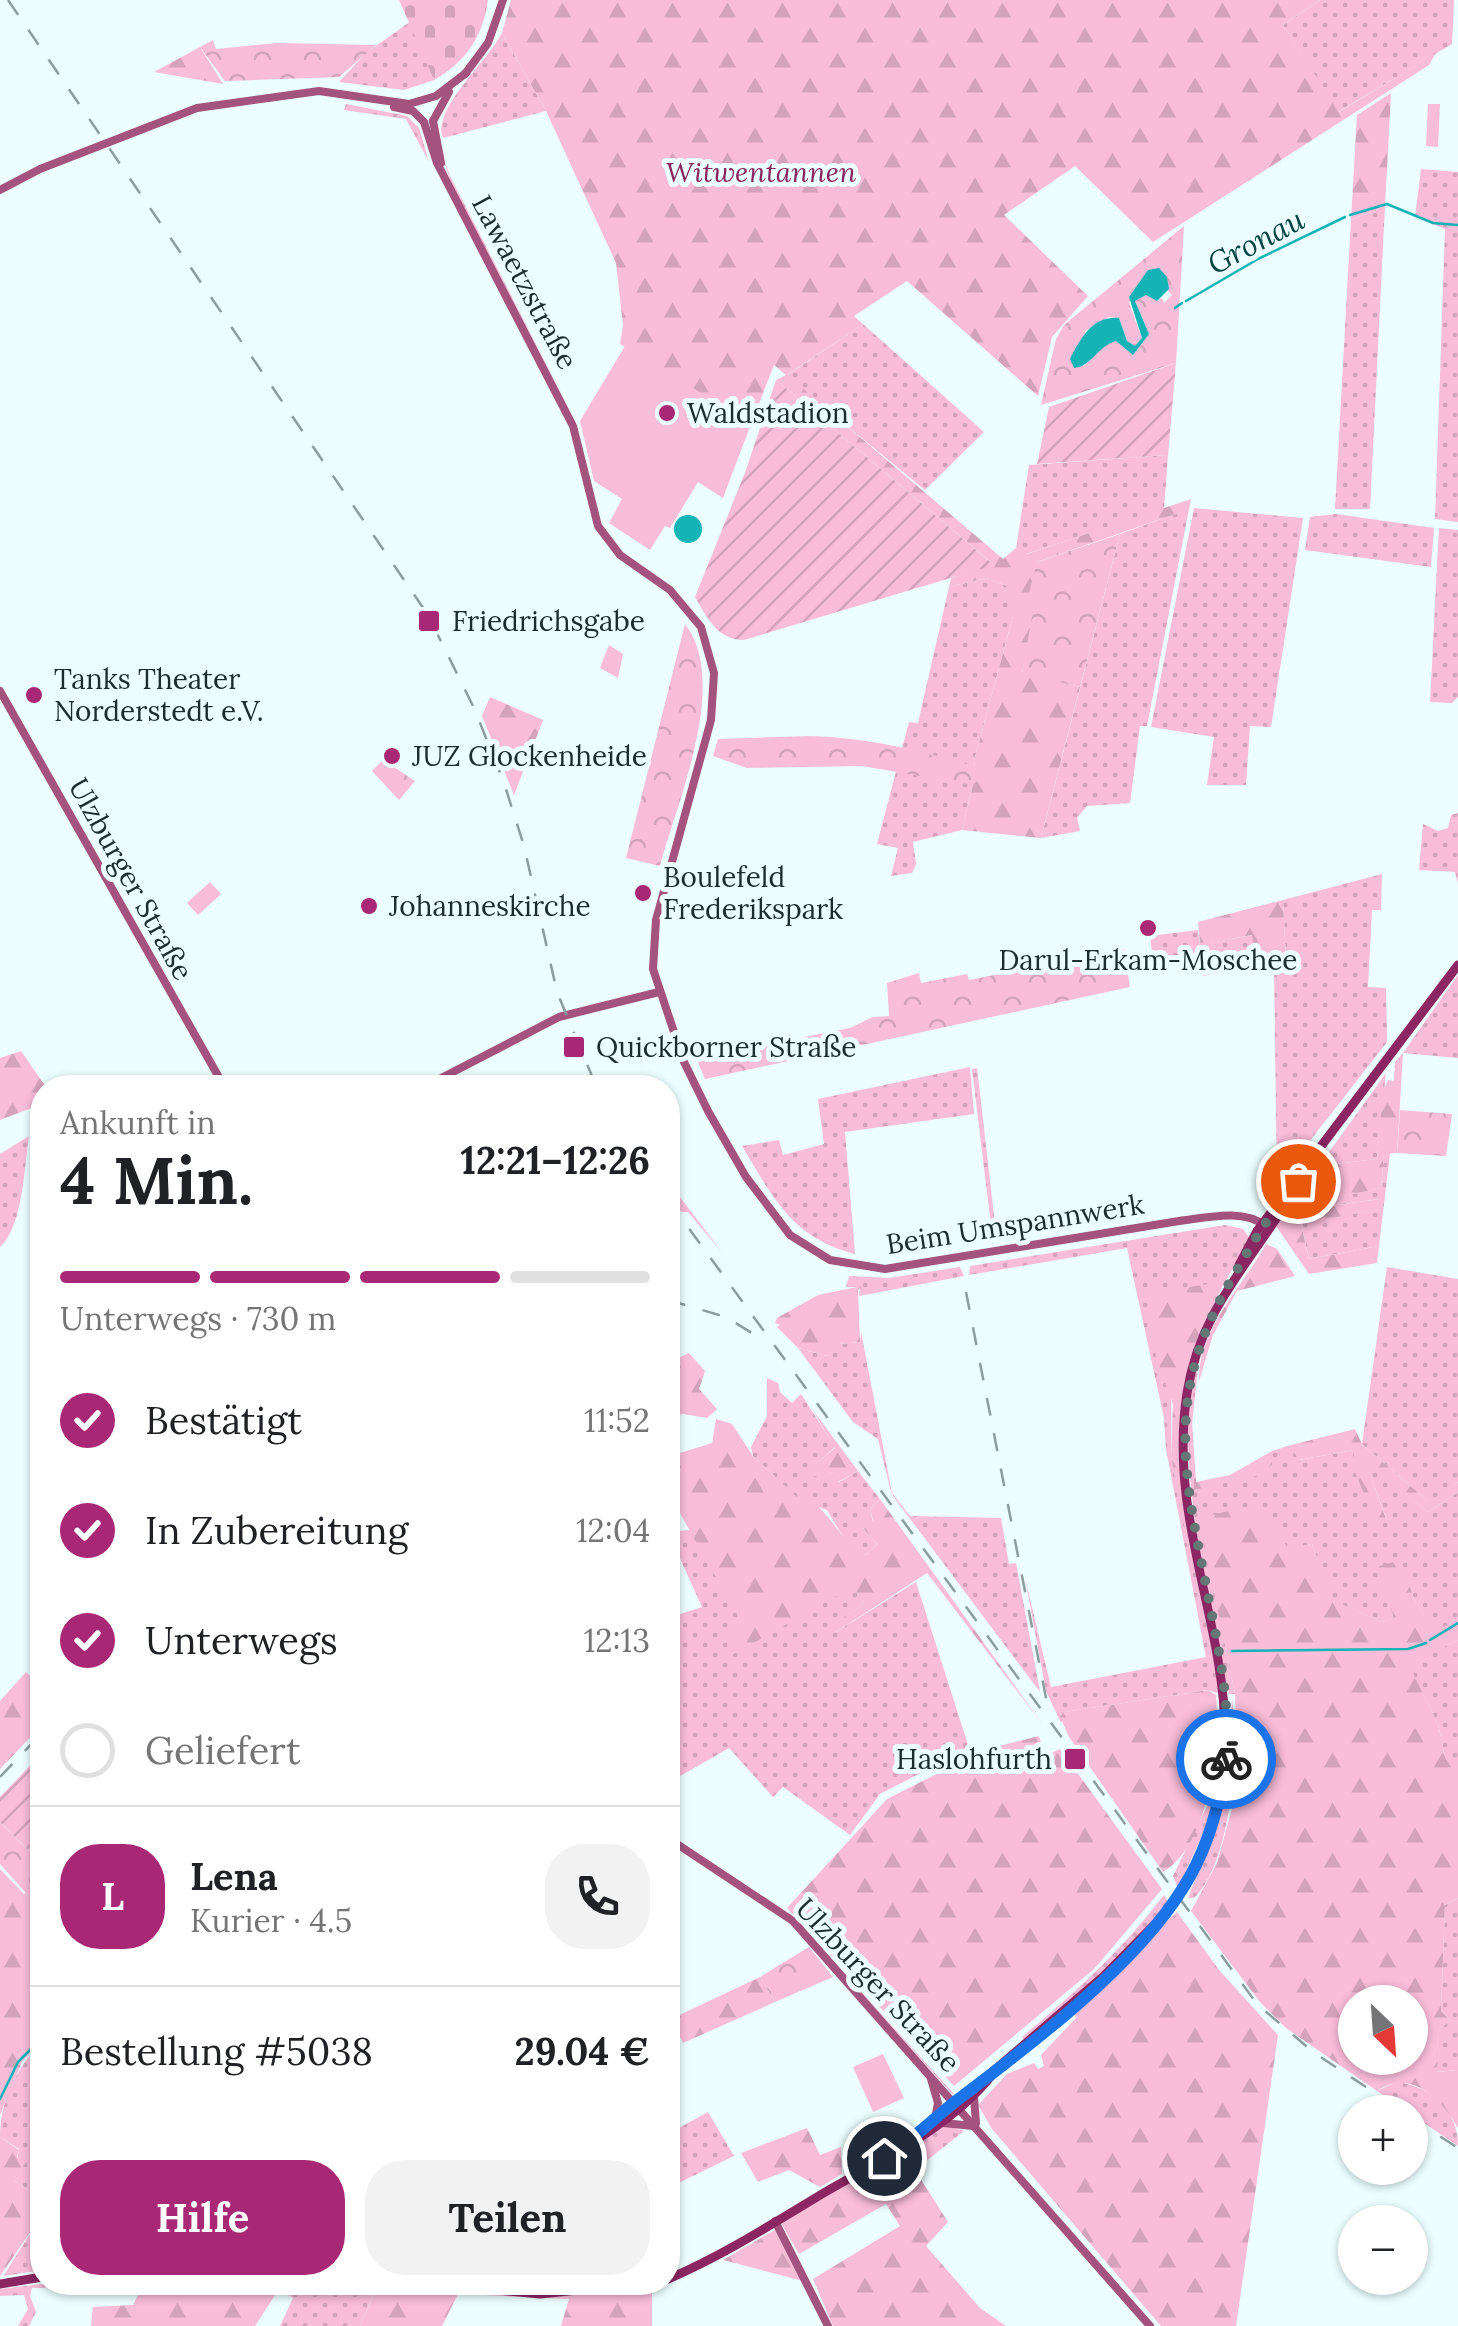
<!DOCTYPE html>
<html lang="de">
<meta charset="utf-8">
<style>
body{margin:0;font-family:Lora,serif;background:#f2f2f2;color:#202124;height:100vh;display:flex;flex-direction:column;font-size:38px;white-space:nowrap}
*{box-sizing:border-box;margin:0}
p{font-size:32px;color:#757577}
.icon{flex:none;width:55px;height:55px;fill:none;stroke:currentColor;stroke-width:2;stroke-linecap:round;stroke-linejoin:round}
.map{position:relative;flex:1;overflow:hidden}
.panel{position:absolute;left:30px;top:1075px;width:650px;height:1220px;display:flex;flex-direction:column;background:#fff;border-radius:40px;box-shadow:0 2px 8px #0004}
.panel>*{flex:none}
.needle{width:65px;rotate:155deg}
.fabs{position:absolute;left:1338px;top:1985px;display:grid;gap:20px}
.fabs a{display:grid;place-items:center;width:90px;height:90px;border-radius:50%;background:#fff;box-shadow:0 2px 8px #0004;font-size:50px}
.pin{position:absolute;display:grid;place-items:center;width:85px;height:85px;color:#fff;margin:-42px;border:5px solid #fff;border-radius:50%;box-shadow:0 2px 10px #0007}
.courier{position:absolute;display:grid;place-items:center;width:100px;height:100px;margin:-50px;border:8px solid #1a73e8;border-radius:50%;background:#fff;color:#222;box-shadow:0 2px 12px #0007}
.headline em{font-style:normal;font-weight:700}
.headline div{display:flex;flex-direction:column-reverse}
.headline{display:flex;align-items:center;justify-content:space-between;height:170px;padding:0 30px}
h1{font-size:65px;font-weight:700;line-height:75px}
.bar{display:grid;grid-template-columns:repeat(4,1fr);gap:15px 10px;align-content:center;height:120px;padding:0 30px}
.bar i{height:12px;border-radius:8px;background:#e0e0e0}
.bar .current{background:#a82876}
.bar p{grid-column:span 4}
.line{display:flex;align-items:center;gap:25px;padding:0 30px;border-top:2px solid #e0e0e0}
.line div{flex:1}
.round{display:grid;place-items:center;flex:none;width:105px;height:105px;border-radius:40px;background:#f2f2f2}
ol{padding:0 30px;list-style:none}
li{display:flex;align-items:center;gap:30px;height:110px}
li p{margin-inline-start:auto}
li .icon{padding:10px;border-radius:50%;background:#a82876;color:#fff;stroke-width:4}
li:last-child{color:#757577}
li i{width:55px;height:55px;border:5px solid #e0e0e0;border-radius:50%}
.action{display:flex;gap:20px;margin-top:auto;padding:20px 30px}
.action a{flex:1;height:115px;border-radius:40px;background:#a82876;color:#fff;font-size:40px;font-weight:700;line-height:115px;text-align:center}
.action a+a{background:#f2f2f2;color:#202124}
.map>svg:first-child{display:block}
.grass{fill:url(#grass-dots)}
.forest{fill:url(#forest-firs);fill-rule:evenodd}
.cemetery{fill:url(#cemetery-stones)}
.park{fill:url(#park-crowns);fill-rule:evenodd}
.garden{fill:url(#garden-furrows)}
.pitch{fill:#f9bcd9}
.water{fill:#14b3b6}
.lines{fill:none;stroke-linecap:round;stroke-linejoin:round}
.stream{stroke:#14b3b6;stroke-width:2.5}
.secondary{stroke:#a4537f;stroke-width:8}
.primary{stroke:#8b2662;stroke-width:9}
.rail{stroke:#8b9d9d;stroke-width:2.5;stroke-dasharray:18 18;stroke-linecap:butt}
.primary-bridge{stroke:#8b2662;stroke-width:9}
.done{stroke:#647676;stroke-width:10;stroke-dasharray:0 18}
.route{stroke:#1a73e8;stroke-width:12}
.poi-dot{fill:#a82876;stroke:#ecfefe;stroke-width:4}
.labels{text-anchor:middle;stroke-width:10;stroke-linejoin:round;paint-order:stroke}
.park-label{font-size:28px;font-style:italic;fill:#882560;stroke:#ecfefe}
.street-label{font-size:28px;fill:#1b2d2d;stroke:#ecfefe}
.poi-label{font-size:28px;fill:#1b2d2d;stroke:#ecfefe;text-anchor:start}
.water-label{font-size:30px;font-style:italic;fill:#024344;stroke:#ecfefe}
</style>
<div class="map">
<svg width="1458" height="2326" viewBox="0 0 1458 2326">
<defs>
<pattern id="grass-dots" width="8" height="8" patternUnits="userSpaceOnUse" patternTransform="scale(2.5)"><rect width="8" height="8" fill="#f9bcd9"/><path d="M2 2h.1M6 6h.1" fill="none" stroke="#d5a2bb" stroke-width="1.8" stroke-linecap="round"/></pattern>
<pattern id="forest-firs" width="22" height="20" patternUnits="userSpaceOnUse" patternTransform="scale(2.5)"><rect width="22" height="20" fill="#f9bcd9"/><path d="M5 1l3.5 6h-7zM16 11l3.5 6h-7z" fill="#d5a2bb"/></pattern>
<pattern id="cemetery-stones" width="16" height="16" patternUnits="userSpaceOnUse" patternTransform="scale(2.5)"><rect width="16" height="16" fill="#f9bcd9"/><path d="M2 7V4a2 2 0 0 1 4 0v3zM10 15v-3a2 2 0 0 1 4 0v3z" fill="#d5a2bb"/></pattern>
<pattern id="park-crowns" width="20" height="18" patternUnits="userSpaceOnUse" patternTransform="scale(2.5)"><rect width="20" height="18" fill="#f9bcd9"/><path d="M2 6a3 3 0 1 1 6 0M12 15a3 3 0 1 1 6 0" fill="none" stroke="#d5a2bb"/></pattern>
<pattern id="garden-furrows" width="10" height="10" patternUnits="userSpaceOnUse" patternTransform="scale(2.5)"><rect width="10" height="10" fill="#f9bcd9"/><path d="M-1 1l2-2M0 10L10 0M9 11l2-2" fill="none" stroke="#d5a2bb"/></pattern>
</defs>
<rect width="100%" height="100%" fill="#ecfefe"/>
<g class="grass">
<path d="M1320,0H1454L1452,44L1338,112L1283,25Z"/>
<path d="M411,21L434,80L404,90L339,82L366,53Z"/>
<path d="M502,33L546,111L443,138C431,110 487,62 502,33Z"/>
<path d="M346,104L407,116L419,128L429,162L406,119L344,110Z"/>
<path d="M443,157L450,176L573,416L450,180Z"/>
<path d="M1421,169L1458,172V522L1435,519L1445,229L1415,217Z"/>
<path d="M1385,206L1370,509H1335L1351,220Z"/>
<path d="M863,324L984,432L925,490L786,376Z"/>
<path d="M1168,455L1164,509L1026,554L1016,548L1029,465Z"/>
<path d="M1191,499L1147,726H1140L1130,803L1087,806L1077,818L1080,831L1041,838L1120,534L1186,510Z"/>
<path d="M1194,508L1303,518L1271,727L1250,726L1246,785H1207L1214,737L1151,727Z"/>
<path d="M1336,514L1434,528L1431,567L1305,550L1310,517Z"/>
<path d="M1439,528L1458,530V697L1452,703L1430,702Z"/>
<path d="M987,578L1009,587L1014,599L1013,616L974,761L975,776L962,830L913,842L916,864L912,873L891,876L898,848L877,844L909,722L918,723L949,587Z"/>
<path d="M1458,813V884L1455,872L1419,870L1423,824L1438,831L1448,828L1451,815Z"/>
<path d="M1382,874L1381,910H1372L1368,987L1386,988L1387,1042L1277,1183L1274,963L1286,959L1283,900Z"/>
<path d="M1198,930L1201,953L1153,959L1150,936Z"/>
<path d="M1253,935L1257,966L1212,974L1210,943Z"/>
<path d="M1458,975V1058L1403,1053Z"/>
<path d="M970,1067L974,1114L845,1132L855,1254C792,1238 774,1199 742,1146L779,1140L783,1155L824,1144L818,1099Z"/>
<path d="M977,1068L995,1224L991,1225L972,1069Z"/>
<path d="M1386,1073L1377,1159L1319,1166Z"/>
<path d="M29,1136C24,1168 23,1226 0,1247V1154Z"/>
<path d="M1390,1153L1379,1246L1309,1259L1301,1223L1379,1209V1199L1308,1209L1307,1203L1381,1188L1384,1154Z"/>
<path d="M1225,1225L1243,1229L1250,1239L1222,1287L1219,1282L1171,1394V1457L1221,1694L1208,1690L1064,1712L1061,1723L1046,1691L1025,1578L1051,1687L1206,1657L1166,1449L1164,1418L1127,1248L969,1275L970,1266Z"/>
<path d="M960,1267L964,1276L859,1296L860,1287H846L849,1276L889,1278Z"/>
<path d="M1387,1267L1458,1279V1482L1430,1503L1362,1444Z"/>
<path d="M861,1332L892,1493L910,1516L1001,1518L1009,1564L1016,1563L1040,1692L893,1496L891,1492L878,1439L853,1422L798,1348L827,1356L839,1344L860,1342Z"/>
<path d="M1198,1368L1192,1424L1195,1490L1272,1465V1451L1291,1445L1299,1460L1354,1450L1387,1521L1366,1463L1428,1512L1458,1492V1619L1436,1633L1414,1599L1400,1560L1395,1617L1382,1622L1333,1601L1312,1544L1288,1549L1200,1518L1235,1694H1229C1212,1628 1168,1425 1198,1368Z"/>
<path d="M767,1378L778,1383L780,1392L792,1403L801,1394L835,1447L810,1470L830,1472L839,1482L858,1471L880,1499L870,1509L873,1522L864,1521L863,1528L877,1544L866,1555L849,1547L827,1510L800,1501L753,1456L751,1447L767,1416Z"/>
<path d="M690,1530L743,1624L723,1633L853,1586L864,1604L833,1625L836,1632L916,1582L969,1748L880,1794L850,1835L783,1787L773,1797L729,1748L675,1779L668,1769V1618L702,1607L668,1532Z"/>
<path d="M1458,1640V1760L1446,1761L1438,1724L1408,1664Z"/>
<path d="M1232,1698C1239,1748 1232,1862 1194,1898H1188L1222,1809L1229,1773Z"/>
<path d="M1224,1716L1215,1807L1178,1888L1173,1876L1208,1804Z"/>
<path d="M1164,1895L1169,1903L1138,1940L1026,2041L1022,2037C1075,1993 1123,1949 1164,1895Z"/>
<path d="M1458,1898V2070L1436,2072L1438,2031L1450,2020L1441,2011L1445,1905Z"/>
<path d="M794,1918L954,2094H952Z"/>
<path d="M42,2040V2189L34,2193L14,2181L19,2149L0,2137C0,2100 18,2067 42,2040Z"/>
<path d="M1397,2082C1432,2086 1458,2111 1458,2146L1377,2091Z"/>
<path d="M708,2112L734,2156L668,2188V2134Z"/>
<path d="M946,2125L964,2131L940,2150L929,2134Z"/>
<path d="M42,2215V2270L4,2276V2275Z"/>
<path d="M361,2282L378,2285L360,2326H280L293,2298L279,2289L278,2283Z"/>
<path d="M51,2283L45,2288H32L30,2296L36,2312L29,2326H18L28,2309L24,2295L0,2296V2289Z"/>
</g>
<g class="forest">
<path d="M511,0H1320L1283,25L1339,112L1436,53L1429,65L1153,242L1075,166L1004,215L1088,296L1052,337L1038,396L907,281L854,316L863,324L787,375L1003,559L1016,548L1027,554L1191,499L1187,510L1037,562L1034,622L1022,672L1080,687L1041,838L962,830L975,776L974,761L1013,616L1009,587L987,578L949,587L951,578L993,564L776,380L786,375L774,365L751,424L620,344L623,325L616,263L546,111L502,33Z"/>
<path d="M200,47L223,84L154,72Z"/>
<path d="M1391,93L1385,206L1351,220L1357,115Z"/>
<path d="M490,697L543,720L514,795L482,716Z"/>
<path d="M1283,900L1286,959L1257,966L1252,935L1211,943L1212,974L1203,976L1198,922Z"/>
<path d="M21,1051L46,1087L42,1088V1104L0,1120V1058Z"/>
<path d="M1403,1053L1397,1153L1384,1154L1381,1188L1307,1204L1308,1209L1380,1199L1379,1209L1301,1224L1309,1259L1379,1246L1377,1263L1309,1274L1276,1226L1319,1166L1377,1159L1383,1091L1388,1080L1394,1081L1395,1062Z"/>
<path d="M668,1178L673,1188L722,1252L688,1212H681L668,1194Z"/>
<path d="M1266,1244L1277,1249L1295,1276L1237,1291L1213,1335L1199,1381C1198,1328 1243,1287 1266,1244Z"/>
<path d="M1220,1282L1222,1287L1199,1336L1184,1399L1191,1537L1187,1540L1171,1457L1173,1404L1156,1357L1147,1294Z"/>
<path d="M862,1286L858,1290L860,1342L840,1344L827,1356L798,1348L777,1327L780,1325L775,1323L777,1318L818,1295Z"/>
<path d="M689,1353L705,1371L699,1389L717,1409L707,1418L683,1414L668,1417V1370L675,1367L670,1362Z"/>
<path d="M812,1409L858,1471L838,1482L830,1472L824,1477L813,1476L809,1470L835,1448Z"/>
<path d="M716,1419L732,1424L753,1456L800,1500L807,1498C834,1515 839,1542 866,1555L877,1544L863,1528V1521H873L870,1509L880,1499L1043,1725L927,1573L836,1632L832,1625L864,1604L853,1587L732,1655L722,1632L742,1623L668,1492V1440L677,1454L712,1443Z"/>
<path d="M1192,1423L1196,1482L1230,1475L1272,1451V1465L1257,1476L1194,1490Z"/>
<path d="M1355,1429L1362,1444L1429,1502L1458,1482V1492L1428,1512L1367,1465L1387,1522L1376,1523L1353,1467L1354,1450L1298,1460L1291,1445Z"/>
<path d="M1258,1504L1288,1548L1312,1544L1334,1601L1382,1622L1394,1617L1376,1567L1401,1560L1414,1599L1436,1632L1458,1619V1640L1409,1665L1438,1724L1446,1760H1458V1898L1445,1905L1441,2011L1450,2020L1438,2031L1437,2072L1458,2070V2128C1442,2099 1411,2068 1377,2091L1286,2028L1260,2002L1191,1911L1217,1863L1235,1798L1238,1762L1235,1694L1199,1518ZM1355,2002H1410V2058H1355Z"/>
<path d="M26,1672L42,1688V1725L0,1769V1701Z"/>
<path d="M1208,1690L1216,1695C1220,1745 1210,1844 1163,1872L1069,1737L1060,1717L1064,1712Z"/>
<path d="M1039,1736L1045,1756L1060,1749L1162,1889L1094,1969L954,2086L787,1908L887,1799L986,1749Z"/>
<path d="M0,1869L24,1894L42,1876V2040L22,2062L0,2115Z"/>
<path d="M1177,1912L1219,1970L1278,2035L1236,2326H1161L992,2129L978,2105L1007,2074L1034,2063L1038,2069L1044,2066L1041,2055L1076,2018L1073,2012Z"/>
<path d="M760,1977L775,2002L683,2043L671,2019Z"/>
<path d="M807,2128L820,2155L841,2147L842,2174L820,2187L789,2170L758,2182L741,2153Z"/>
<path d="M929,2134L940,2150L915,2170L948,2222L926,2246L980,2308L1006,2326H833L813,2279L900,2226L886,2204L799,2254L781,2223Z"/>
<path d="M0,2137L19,2150L17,2157L25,2163L14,2181L34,2193L42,2189V2215L0,2276Z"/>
<path d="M775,2230L803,2281L723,2260Z"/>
<path d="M144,2283H278L279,2289L255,2326H91L93,2307L133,2305Z"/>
<path d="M379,2283H652V2326H561L569,2299L458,2294L442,2326H360Z"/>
</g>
<path class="cemetery" d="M399,0H488C483,36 466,62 434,80Z"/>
<g class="park">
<path d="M213,40L216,49L276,43L376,45L339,77L225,81L200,47Z"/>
<path d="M1184,226L1176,363L1041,405L1056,339L1064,325ZM1148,270L1172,295L1164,303L1162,298L1157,301L1146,295L1135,301L1149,334L1133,355L1116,341L1105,344L1083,367L1085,331L1109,317L1119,318L1127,341L1135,346L1142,338L1129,303Z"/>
<path d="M1120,534L1080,687L1022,673L1035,600L1029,593L1037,562Z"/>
<path d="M685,624C730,682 677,802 660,866L626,858Z"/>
<path d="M609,645L623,654L618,678L600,668Z"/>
<path d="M807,736C867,737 920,751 978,767L980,778L973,785L862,766L747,768L713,756L718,739Z"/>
<path d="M383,760L415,781L399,800L372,771Z"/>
<path d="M1124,949L1130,987L705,1079L696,1058L850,1028L873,1017L889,1016L887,983L919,973L921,983L967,974L969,980Z"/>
<path d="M1400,1110L1452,1114L1446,1156L1397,1153Z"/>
<path d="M0,1822L42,1864V1876L26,1893L0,1864Z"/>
<path d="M809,1947L833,1977L775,2002L760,1977Z"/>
</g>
<g class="garden">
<path d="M1176,363L1168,455L1037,464L1049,407Z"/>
<path d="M776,380L994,565L744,640C717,640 707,617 695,597L746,470Z"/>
<path d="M42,1753V1864L0,1822V1797Z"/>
</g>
<g class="pitch">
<path d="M1428,104H1440L1438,147L1426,146Z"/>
<path d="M625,346L751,424L723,498L698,482L670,528L665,526L650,550L609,523L622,499L594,481L580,421Z"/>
<path d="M210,882L221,894L198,915L187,903Z"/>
<path d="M883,2054L904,2098L873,2112L853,2067Z"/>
</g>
<g class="water">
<path d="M1159,268L1167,277L1169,289L1157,301L1146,295L1135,301L1149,334L1133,355L1116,341C1099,345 1091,367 1074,368L1070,359C1081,338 1092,316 1119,318L1127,341L1135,346L1142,338L1129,297L1148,270Z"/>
<circle cx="688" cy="529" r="14"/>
</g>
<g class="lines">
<g class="stream">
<path d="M1350,215L1387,204L1433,223L1458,225"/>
<path d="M1186,301L1258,259L1345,217"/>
<path d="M1175,308L1182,303"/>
<path d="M1430,1640L1458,1623"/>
<path d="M1232,1651L1408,1649L1426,1643"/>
<path d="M0,2099L18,2062L42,2038"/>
</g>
<g class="secondary">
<path d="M465,74L488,43L503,0"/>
<path d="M394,107L413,111L424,122"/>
<path d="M433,121L449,92"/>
<path d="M433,121L441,163"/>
<path d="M424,122L437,163L573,426L598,526L620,555L670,590L701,627L714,673L711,720L656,920L653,969L684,1062L708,1111L746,1177L790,1235L830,1260L885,1269L1179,1221C1205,1218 1244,1208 1265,1226"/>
<path d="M0,190L40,169L197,108L319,91L409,104L436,96L466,73"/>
<path d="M0,691L225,1088"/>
<path d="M422,1088L559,1017L659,992"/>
<path d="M668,1838L793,1921L1150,2326"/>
<path d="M931,2079L938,2103L935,2119"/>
<path d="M974,2097L976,2123"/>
<path d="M943,2123L973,2126"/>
<path d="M775,2221L828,2326"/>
</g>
<g class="primary">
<path d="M1239,1265L1257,1231L1458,965"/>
<path d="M1187,1883C1285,1704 1160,1568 1187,1393C1201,1303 1258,1257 1299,1181"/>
<path d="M927,2128L1104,1976L1166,1913"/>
<path d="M668,2279C722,2256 772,2224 822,2194C880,2160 949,2129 992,2075"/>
<path d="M410,2282L540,2294L654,2282"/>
<path d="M0,2284L42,2277"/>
</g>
<g class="rail">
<path d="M8,0L428,615L474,708L504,783L524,846L557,992L597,1088"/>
<path d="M668,1200L1257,2004L1313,2052L1404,2112"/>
<path d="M966,1292L1049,1713"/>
<path d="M668,1300L726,1317L763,1340"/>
<path d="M0,1777L42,1733"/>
<path d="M1410,2117L1458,2148"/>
</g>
<path class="primary-bridge" d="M1166,1913L1187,1883"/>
</g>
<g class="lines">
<path class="done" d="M1226,1759C1231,1700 1217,1642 1206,1585C1181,1462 1167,1388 1234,1275C1254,1241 1271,1211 1298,1181"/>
<path class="route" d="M884,2158C912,2141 931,2121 956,2101C1029,2046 1135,1966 1183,1888C1208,1849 1220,1805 1226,1759"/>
</g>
<g class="poi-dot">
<circle cx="667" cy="413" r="10"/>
<rect x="417" y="609" width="24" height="24" rx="5"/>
<circle cx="34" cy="695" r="10"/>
<circle cx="392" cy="756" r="10"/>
<circle cx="643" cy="893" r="10"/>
<circle cx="369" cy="906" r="10"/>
<circle cx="1148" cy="928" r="10"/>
<rect x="562" y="1035" width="24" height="24" rx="5"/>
<rect x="1063" y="1747" width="24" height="24" rx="5"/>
</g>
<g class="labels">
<g class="park-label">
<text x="761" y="182">Witwentannen</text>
</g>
<g class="street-label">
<text transform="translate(525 282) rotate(62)" y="10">Lawaetzstraße</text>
<text transform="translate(131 879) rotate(61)" y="10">Ulzburger Straße</text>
<text transform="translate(1015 1224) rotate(-9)" y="10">Beim Umspannwerk</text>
<text transform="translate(878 1985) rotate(47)" y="10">Ulzburger Straße</text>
</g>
<g class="poi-label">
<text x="687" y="423">Waldstadion</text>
<text x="452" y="631">Friedrichsgabe</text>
<text x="54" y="689">Tanks Theater<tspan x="54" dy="32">Norderstedt e.V.</tspan></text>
<text x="412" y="766">JUZ Glockenheide</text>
<text x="663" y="887">Boulefeld<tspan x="663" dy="32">Frederikspark</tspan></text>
<text x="389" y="916">Johanneskirche</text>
<text x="1148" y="970" text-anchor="middle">Darul-Erkam-Moschee</text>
<text x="596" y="1057">Quickborner Straße</text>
<text x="1052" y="1769" text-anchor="end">Haslohfurth</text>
</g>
<g class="water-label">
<text transform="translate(1256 242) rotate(-28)" y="10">Gronau</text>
</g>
</g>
</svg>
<div class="fabs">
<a><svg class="needle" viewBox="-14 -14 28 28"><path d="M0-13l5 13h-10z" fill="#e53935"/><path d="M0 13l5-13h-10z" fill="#757577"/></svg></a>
<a>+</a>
<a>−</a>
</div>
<div class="pin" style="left:1298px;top:1181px;background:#ea580c"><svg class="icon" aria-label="bag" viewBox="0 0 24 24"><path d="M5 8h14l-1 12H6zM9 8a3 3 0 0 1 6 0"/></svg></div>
<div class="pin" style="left:884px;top:2158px;background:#1f2937"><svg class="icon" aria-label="home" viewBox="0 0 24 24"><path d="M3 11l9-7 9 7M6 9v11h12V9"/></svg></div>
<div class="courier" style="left:1226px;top:1759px"><svg class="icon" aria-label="bike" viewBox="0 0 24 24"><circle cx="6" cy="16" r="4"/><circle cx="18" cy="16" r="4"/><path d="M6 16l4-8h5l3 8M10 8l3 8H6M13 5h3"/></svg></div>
<section class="panel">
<div class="headline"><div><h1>4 Min.</h1><p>Ankunft in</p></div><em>12:21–12:26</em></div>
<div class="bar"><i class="current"></i><i class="current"></i><i class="current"></i><i></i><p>Unterwegs · 730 m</p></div>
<ol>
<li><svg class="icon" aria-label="check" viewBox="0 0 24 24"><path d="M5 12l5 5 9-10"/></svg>Bestätigt<p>11:52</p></li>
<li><svg class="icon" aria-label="check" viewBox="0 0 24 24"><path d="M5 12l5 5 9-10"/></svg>In Zubereitung<p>12:04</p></li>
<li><svg class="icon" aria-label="check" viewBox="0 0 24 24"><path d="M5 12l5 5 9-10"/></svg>Unterwegs<p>12:13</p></li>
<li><i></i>Geliefert</li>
</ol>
<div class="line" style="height:180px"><b class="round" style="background:#a82876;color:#fff">L</b><div><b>Lena</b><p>Kurier · 4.5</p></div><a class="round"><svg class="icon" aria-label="phone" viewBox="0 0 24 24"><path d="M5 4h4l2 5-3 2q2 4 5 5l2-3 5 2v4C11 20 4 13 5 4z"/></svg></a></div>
<div class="line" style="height:130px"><div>Bestellung #5038</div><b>29.04 €</b></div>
<div class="action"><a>Hilfe</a><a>Teilen</a></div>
</section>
</div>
